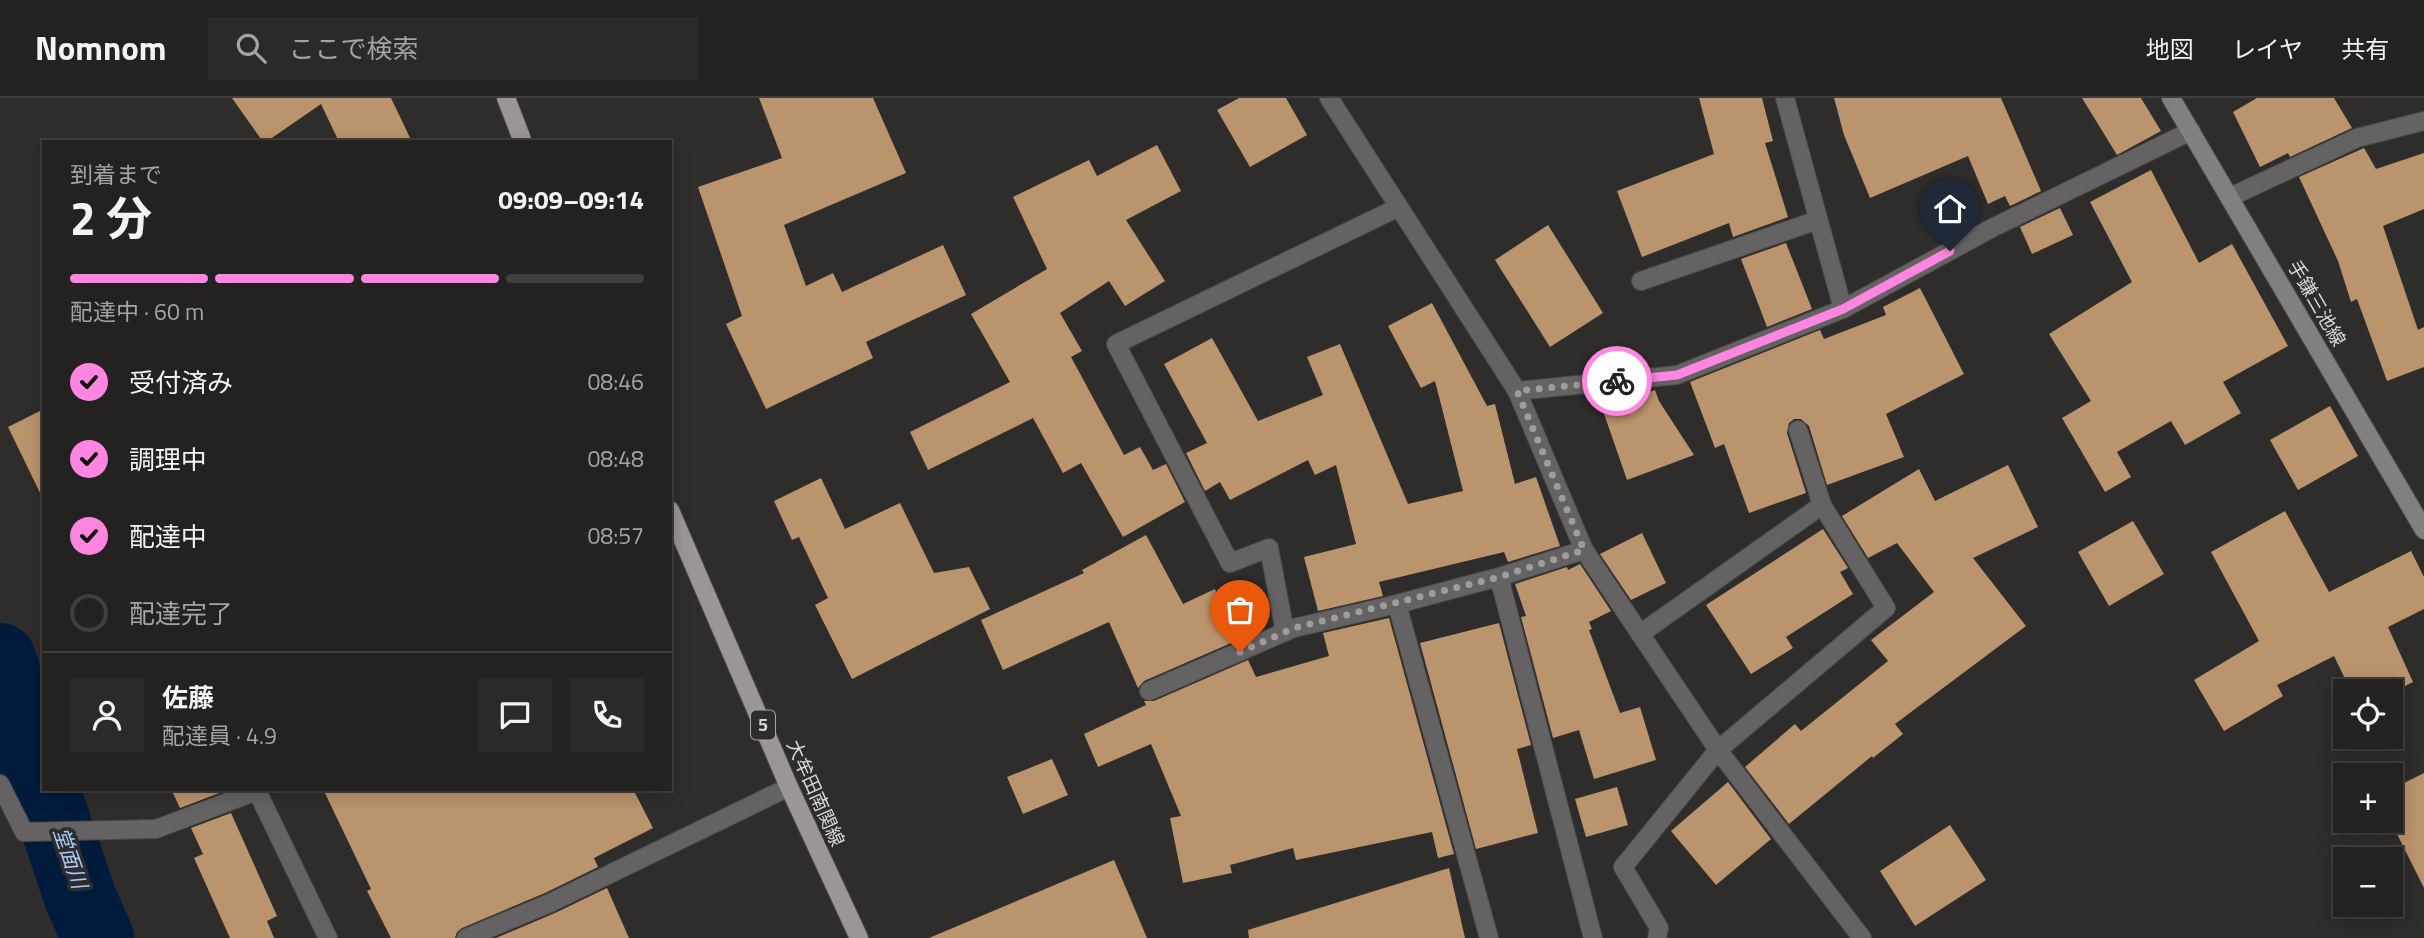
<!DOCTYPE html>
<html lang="ja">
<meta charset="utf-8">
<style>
body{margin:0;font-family:"Titillium Web","Noto Sans JP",sans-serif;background:#2b2a29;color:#f1f3f6;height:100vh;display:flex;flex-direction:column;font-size:26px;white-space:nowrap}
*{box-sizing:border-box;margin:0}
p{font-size:23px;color:#a3a4a5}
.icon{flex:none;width:38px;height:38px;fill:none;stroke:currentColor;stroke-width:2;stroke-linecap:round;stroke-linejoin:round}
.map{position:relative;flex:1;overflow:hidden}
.details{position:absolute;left:42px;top:42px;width:630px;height:651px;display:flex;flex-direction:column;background:#232220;border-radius:0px;box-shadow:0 4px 18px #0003,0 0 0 2px #403f3e}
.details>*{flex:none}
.controls{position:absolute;left:2333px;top:581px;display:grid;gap:14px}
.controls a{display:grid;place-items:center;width:70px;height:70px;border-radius:0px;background:#232220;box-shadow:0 4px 18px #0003,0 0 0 2px #403f3e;font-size:35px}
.pin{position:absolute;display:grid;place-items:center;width:60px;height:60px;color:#fff;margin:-72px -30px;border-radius:50% 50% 50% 0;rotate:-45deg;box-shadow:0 0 7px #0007}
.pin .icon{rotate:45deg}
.courier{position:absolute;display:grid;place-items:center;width:70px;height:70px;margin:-35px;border:5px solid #fe85e0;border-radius:50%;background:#fff;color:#222;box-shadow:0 2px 9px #0007}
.headline em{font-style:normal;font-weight:700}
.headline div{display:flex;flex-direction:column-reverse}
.headline{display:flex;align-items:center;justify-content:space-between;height:119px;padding:0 28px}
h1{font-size:46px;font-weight:700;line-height:52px}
.bar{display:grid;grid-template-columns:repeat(4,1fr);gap:10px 7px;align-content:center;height:84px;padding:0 28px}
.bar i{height:9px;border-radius:5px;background:#403f3e}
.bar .on{background:#fe85e0}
.bar p{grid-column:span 4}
.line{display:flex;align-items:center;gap:18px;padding:0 28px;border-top:2px solid #403f3e}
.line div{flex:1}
.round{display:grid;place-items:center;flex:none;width:74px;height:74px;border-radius:0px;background:#2b2a29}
ol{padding:0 28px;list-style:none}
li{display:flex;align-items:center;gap:21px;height:77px}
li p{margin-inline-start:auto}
li .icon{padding:7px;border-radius:50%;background:#fe85e0;color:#111;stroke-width:4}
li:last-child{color:#a3a4a5}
li i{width:38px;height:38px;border:4px solid #403f3e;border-radius:50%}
header{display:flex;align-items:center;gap:42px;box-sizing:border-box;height:98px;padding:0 35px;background:#232220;border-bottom:2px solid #403f3e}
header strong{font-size:33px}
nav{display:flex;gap:38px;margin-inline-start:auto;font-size:24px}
.search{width:490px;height:63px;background:#2b2a29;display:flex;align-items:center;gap:18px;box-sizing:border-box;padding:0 24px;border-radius:0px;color:#a3a4a5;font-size:26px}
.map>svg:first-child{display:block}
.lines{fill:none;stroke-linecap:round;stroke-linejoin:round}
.river{stroke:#011b3c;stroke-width:72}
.building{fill:#ba946c}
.lane-casing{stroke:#4b4947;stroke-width:20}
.street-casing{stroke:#4b4947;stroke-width:20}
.secondary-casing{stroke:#4b4947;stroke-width:20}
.primary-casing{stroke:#4b4947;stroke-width:20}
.lane{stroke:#646262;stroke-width:18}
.street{stroke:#646262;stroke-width:18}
.secondary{stroke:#827f7f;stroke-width:18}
.primary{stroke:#9a9695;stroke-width:18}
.done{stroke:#9f9d9b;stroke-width:7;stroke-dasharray:0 12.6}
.route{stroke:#fe85e0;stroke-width:9}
.labels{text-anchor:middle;stroke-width:7;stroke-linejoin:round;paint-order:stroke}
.shield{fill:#2f2d2b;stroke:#a7a5a4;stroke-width:2}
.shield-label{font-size:18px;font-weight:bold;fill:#dbd9d8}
.street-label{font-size:19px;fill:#dbd9d8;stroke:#2f2d2b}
.water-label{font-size:21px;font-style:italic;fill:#a6ccfe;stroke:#2f2d2b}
</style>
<header>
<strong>Nomnom</strong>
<div class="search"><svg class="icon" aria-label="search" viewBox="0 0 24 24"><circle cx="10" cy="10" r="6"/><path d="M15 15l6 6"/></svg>ここで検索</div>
<nav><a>地図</a><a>レイヤ</a><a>共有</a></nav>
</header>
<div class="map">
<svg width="2424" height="840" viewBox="0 0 2424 840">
<rect width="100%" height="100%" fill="#2f2d2b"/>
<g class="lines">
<path class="river" d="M0,561L80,799L98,840"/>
</g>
<g class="building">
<path d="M232,0H391L412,44H339L321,6L266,44H263Z"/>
<path d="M759,0H873L906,75L784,127L806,188L833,175L842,194L943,147L966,197L866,244L873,260L766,311L726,226L742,218L698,89L782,60Z"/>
<path d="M1239,0H1286L1307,37L1250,69L1217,12Z"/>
<path d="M1699,0H1762L1773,43L1765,45L1788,119L1733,139L1729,125L1642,159L1617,93L1714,56Z"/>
<path d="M1834,0H2001L2041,93L2010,108L2005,98L1988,106L1968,58L1870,100L1844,37Z"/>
<path d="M2082,0H2141L2161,33L2117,57Z"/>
<path d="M2257,0H2334L2352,30L2290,59L2288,55L2260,69L2233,14Z"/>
<path d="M1157,47L1181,93L1126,122L1165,183L1125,208L1109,183L1060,215L1082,253L1071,259L1124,357L1140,349L1153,372L1166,366L1185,404L1123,439L1081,365L1063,375L1033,320L928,372L910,334L1010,284L971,216L1047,171L1013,99L1089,62L1097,78Z"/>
<path d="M2364,50L2376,71L2424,55V111L2383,128L2418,232L2424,229V269L2387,283L2357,201L2351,204L2338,163L2299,79Z"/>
<path d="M2151,72L2199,165L2232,146L2288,248L2223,284L2241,315L2185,347L2171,323L2117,354L2131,379L2105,394L2062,320L2091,303L2049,236L2132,184L2090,104Z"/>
<path d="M2060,110L2073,137L2032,156L2020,129Z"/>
<path d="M1548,127L1603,215L1550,249L1495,162Z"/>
<path d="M1786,145L1812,211L1767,229L1741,161Z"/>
<path d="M1920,190L1964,276L1886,316L1904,359L1827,387L1809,328L1801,321H1794L1789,325L1787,335L1806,395L1749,415L1724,346L1715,350L1690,284L1820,232L1824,241L1886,217L1883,209Z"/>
<path d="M1432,205L1487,308L1495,306L1515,386L1536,379L1560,448L1508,464L1504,454L1379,484L1383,498L1318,513L1304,459L1356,446L1336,367L1315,377L1308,362L1230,402L1220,384L1205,393L1186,355L1207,345L1164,266L1212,240L1258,323L1323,297L1307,259L1340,246L1408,406L1463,393L1435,283L1421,290L1388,228Z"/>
<path d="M1655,292L1659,303L1694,357L1627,382L1602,310Z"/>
<path d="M2330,308L2358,358L2298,392L2270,342Z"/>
<path d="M44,311V403L8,329Z"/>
<path d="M2008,367L2038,429L1973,460L2026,528L1895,626L1903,636L1873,660L1872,658L1789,726L1745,669L1795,626L1801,633L1888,563L1871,542L1934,494L1897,445L1868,460L1842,418L1919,371L1935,403Z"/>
<path d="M821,380L845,431L900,405L934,475L969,469L990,511L852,581L815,507L828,500L799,439L792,442L774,403Z"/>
<path d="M2285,413L2329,494L2411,453L2424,479V511L2388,529L2413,584L2395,593H2351L2334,558L2277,587L2283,598L2224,633L2194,582L2259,543L2211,454Z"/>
<path d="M2133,423L2164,476L2109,508L2078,454Z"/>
<path d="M1823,431L1848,470L1840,474L1853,496L1786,539L1793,550L1751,576L1706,507Z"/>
<path d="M1642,435L1666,485L1631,502L1600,456Z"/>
<path d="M1146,437L1183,506L1215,491L1238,542L1144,583L1138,590L1109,524L1003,572L981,522L1084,475L1082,472Z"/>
<path d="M1580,466L1611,513L1589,524L1592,531L1589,532L1620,615L1640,609L1656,662L1594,681L1579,632L1553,640L1521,519L1526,518L1515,486L1567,469L1568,472Z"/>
<path d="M1389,520L1454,756L1438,760L1432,734L1296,762L1293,750L1230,767L1232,775L1183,785L1170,720L1181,718L1151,646L1098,669L1084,636L1146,607L1144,603H1154L1248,562L1256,579L1329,558L1323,535Z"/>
<path d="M1499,525L1531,647L1517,651L1538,735L1476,751L1420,545Z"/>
<path d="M1052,661L1068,697L1023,716L1007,679Z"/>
<path d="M2424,675V790L2390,722V692Z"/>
<path d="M1728,684L1771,741L1716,787L1671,733Z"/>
<path d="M1617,689L1628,727L1586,739L1575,701Z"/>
<path d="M171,691H221L222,694L180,710Z"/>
<path d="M323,691H633L653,730L594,760L598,769L545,795L462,830L457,834L455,840H391L367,793L371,791Z"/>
<path d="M231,715L277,818L267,823L274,840H230L194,760L203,756L191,730Z"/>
<path d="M1950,727L1986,782L1915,828L1880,773Z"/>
<path d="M1114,762L1147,840H929Z"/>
<path d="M1449,770L1465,840H1249L1248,832Z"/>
<path d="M607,790L629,840H496L555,815Z"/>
</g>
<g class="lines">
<g class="lane-casing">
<g id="lane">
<path d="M1230,465L1269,450L1285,534"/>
<path d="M1149,593L1294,530L1397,506"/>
</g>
</g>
<g class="street-casing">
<g id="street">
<path d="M1329,0L1517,293L1584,452L1499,479L1397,506L1489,840"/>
<path d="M1785,0L1843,211"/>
<path d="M2230,99L2357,40L2424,23"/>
<path d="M1641,183L1818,122"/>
<path d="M1517,293L1677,277L1843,211L1992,130L2191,33"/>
<path d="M1584,452L1718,652L1862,840"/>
<path d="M1230,465L1116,246L1399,109"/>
<path d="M1499,479L1593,840"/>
<path d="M1640,536L1822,407"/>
<path d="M0,686L24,734L156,731L257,693L328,840"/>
<path d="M466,840L550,805L789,689"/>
<path d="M1657,840L1659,830L1623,769L1718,652L1886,510L1822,407L1798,332"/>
</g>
</g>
<g class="secondary-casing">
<path id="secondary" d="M2171,0L2424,432"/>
</g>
<g class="primary-casing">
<g id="primary">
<path d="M506,0L523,44"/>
<path d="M670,412L789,689L859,840"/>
</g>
</g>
<use href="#lane" class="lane"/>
<use href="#street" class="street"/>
<use href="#secondary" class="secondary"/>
<use href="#primary" class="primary"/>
</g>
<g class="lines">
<path class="done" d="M1240,554L1294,530L1499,479L1584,452L1517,293L1617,283"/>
<path class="route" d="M1617,283L1677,277L1843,211L1950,153"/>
</g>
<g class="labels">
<rect class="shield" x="751" y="612.5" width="24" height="29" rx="5"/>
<g class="shield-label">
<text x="763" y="633">5</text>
</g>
<g class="street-label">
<text transform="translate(2317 205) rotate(60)" y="7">手鎌三池線</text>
<text transform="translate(816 695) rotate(66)" y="7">大牟田南関線</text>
</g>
<g class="water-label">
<text transform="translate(70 760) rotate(71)" y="7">堂面川</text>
</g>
</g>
</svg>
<div class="controls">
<a><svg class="icon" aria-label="locate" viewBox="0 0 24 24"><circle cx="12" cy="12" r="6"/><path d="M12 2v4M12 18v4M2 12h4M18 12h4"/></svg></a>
<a>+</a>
<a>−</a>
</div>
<div class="pin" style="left:1240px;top:554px;background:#ea580c"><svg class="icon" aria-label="bag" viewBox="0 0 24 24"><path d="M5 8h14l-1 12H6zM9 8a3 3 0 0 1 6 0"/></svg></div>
<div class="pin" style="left:1950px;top:153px;background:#1f2937"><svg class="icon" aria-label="home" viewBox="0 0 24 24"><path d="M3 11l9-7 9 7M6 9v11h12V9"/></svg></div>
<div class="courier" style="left:1617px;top:283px"><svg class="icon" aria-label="bike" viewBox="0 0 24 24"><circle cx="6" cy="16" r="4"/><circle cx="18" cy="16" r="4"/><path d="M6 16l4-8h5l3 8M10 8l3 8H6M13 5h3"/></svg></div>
<section class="details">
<div class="headline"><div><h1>2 分</h1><p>到着まで</p></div><em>09:09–09:14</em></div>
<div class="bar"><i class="on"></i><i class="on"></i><i class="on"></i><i></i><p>配達中 · 60 m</p></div>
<ol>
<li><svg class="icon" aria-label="check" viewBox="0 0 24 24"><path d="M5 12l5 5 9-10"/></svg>受付済み<p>08:46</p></li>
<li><svg class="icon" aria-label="check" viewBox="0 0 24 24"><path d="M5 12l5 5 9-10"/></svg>調理中<p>08:48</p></li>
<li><svg class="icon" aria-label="check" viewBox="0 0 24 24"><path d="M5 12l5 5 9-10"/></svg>配達中<p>08:57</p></li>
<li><i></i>配達完了</li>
</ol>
<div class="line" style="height:126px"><a class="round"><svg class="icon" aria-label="person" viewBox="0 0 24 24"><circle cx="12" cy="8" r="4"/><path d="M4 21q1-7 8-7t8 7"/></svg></a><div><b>佐藤</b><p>配達員 · 4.9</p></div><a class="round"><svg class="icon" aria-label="chat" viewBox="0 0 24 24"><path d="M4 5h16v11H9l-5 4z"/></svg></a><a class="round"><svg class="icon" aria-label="phone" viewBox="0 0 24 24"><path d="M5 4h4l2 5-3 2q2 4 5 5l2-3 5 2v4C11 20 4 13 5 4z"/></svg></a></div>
</section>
</div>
